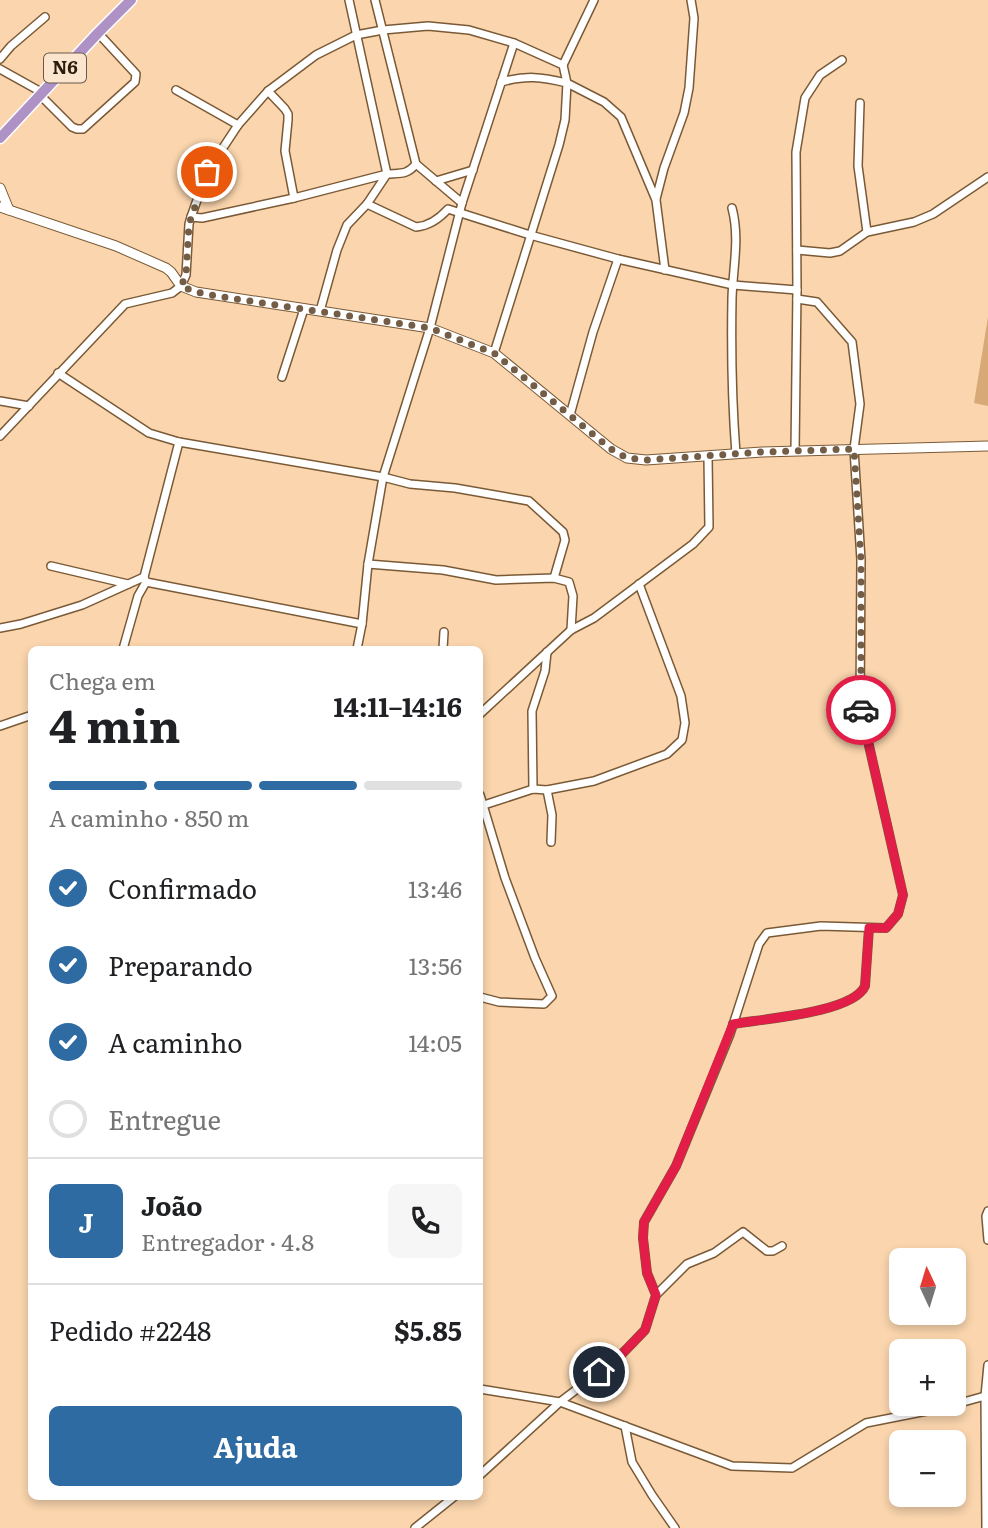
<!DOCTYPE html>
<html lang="pt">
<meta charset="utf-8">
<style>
body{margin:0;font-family:Literata,serif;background:#f6f6f6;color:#202124;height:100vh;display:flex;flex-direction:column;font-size:26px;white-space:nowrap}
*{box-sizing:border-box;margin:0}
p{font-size:23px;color:#757577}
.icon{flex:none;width:38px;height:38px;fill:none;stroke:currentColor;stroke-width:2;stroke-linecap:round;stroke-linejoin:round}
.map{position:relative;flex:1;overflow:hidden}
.drawer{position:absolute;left:28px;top:646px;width:455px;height:854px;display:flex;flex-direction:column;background:#fff;border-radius:10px;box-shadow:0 4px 10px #0003}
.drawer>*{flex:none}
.needle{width:46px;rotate:356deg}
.buttons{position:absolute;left:889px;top:1248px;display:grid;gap:14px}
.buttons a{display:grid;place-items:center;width:77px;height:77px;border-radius:10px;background:#fff;box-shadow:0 4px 10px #0003;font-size:35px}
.pin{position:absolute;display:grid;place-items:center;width:60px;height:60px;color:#fff;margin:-30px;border:4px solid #fff;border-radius:50%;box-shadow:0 2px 7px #0007}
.courier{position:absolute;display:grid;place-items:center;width:70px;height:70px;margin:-35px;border:5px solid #e11d48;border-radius:50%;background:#fff;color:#222;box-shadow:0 2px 9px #0007}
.head em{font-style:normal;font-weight:700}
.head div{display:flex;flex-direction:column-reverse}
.head{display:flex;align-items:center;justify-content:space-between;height:119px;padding:0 21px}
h1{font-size:46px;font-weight:700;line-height:52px}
.bar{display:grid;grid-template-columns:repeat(4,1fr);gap:10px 7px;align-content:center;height:84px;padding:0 21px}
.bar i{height:9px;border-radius:5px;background:#e0e0e0}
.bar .current{background:#2f6ba3}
.bar p{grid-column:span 4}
.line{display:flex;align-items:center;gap:18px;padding:0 21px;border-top:2px solid #e0e0e0}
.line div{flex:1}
.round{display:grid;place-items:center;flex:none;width:74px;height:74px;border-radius:10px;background:#f6f6f6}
ol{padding:0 21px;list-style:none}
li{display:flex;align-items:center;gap:21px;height:77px}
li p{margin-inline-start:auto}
li .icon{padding:7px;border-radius:50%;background:#2f6ba3;color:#fff;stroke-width:4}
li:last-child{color:#757577}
li i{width:38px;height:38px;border:4px solid #e0e0e0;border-radius:50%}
.action{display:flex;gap:14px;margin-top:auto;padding:14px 21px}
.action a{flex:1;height:80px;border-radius:10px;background:#2f6ba3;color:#fff;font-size:28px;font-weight:700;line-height:80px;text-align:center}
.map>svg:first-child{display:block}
.pitch{fill:#d6a977}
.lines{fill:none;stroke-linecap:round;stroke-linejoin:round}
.minor-casing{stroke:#7a5a36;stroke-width:10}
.tertiary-casing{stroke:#7a5a36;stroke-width:11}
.trunk-casing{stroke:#fff;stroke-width:13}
.minor{stroke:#fff;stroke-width:7}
.tertiary{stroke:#fff;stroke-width:9}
.trunk{stroke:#ae92c6;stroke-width:10}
.done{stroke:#735d46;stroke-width:7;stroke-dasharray:0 12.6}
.route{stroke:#e11d48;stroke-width:9}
.labels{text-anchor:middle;stroke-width:7;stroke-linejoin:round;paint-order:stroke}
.shield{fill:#fce5ce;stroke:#6a5948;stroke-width:2}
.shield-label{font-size:18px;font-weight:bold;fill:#2b1d0e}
</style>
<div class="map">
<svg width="988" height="1528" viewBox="0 0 988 1528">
<rect width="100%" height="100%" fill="#fad5ad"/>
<path class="pitch" d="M988,317V406L974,403Z"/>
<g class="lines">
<g class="minor-casing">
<g id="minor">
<path d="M375,0L416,164L462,203"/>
<path d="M0,59L11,46L45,17"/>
<path d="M563,65L594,0"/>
<path d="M0,69L43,93"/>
<path d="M176,90L238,125"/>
<path d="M268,91L285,109L288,114V120L285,151L294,198"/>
<path d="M40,95L72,127L77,129H83L135,82L136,74L98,33"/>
<path d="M860,103L858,166L867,232"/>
<path d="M416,164C407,175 401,173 387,174L367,204L416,227C429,226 439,219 448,209L530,235L618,259L733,285L797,290"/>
<path d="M436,181L473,170"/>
<path d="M656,199L664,168L684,113L689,88L694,18L691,0"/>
<path d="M732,208C740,238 733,267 732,298C731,351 732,402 736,454"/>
<path d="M191,217L202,218L294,198L387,174L349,0"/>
<path d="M797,250L830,253L840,251L867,232L914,222L933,214L988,177"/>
<path d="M320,311L337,250L347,225L367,204"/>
<path d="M494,353L559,145L565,120L567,83C541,77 527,75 501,82"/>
<path d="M58,373L149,433L179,442L383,477L410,484L455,488L529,501L563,532L565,540L554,578"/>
<path d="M282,377L304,309"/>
<path d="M0,401L29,406"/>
<path d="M570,415L593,332L618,259"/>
<path d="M0,436L125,304L172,293L181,286L186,275L189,224L191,217L207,172L238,125L268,91L316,55L356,35L383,30L428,26L469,30L514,43L563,65L567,83L604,102L621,117L656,200L665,270"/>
<path d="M179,442L144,577L146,582L362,624"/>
<path d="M795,451L797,290L796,152L805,98L820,75L842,60"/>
<path d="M368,564L443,570L496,580L554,578L569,582L573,596L571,630"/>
<path d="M51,566L128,584"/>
<path d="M0,628L21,624L82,605L144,577"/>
<path d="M123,649L138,596L146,582"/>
<path d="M357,649L362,624L368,564L383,477L430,328L462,203L514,43"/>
<path d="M443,649L444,632"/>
<path d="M480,714L571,630L594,618L693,544L709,527L708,457"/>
<path d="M0,726L32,715"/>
<path d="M533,789L532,711L545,671L547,652"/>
<path d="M547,790L552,815L551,842"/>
<path d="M480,795L505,878L535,958L552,996L544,1004L499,1002L480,997"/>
<path d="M484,805L533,789L547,790L594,781L667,754L682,740L685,723L681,696L639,584"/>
<path d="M733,1024C762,1019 853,1013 865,986L869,928"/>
<path d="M988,1211L986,1216L988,1240"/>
<path d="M656,1295L687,1264L714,1253L743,1232L767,1251H773L782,1246"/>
<path d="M480,1389L560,1402L732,1466L792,1468L866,1423L942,1408L985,1396"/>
<path d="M625,1426L632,1462L652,1495L675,1528"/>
<path d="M480,1475L560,1402L619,1357L645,1330L656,1295L647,1273L643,1238L644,1222L676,1166L730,1034L759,944L767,933L821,926L886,928L898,914L903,895L860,706L861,560L854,449L860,404L852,342L817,302L797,299"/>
<path d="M415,1528L455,1496"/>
<path d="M986,1528L985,1396L988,1365"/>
</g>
</g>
<g class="tertiary-casing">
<g id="tertiary">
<path d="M0,188L9,210"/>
<path d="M0,207L116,246L166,268L171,272L181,286L196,292L430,328L494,353L611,449L627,458L646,460L762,452L988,446"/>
</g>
</g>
<g class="trunk-casing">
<path id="trunk" d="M0,138L98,33L131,0"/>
</g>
<use href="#minor" class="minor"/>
<use href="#tertiary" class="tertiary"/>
<use href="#trunk" class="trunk"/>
</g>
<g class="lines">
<path class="done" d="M207,172L189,224L186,275L181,286L196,292L216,296L430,328L473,345L494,353L611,449L627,458L646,460L762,452L854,449L861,560V710"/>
<path class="route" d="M599,1372L619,1357L645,1330L656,1295L647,1273L643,1238L644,1222L676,1166L733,1024C762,1019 853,1013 865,986L869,928H886L898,914L903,895L861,710"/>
</g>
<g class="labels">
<rect class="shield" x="44" y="53.5" width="42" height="29" rx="5"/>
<g class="shield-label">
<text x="65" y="74">N6</text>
</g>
</g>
</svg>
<div class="buttons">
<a><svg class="needle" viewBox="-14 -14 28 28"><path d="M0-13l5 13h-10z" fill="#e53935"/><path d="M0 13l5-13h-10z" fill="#757577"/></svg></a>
<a>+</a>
<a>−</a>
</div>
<div class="pin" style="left:207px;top:172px;background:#ea580c"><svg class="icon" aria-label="bag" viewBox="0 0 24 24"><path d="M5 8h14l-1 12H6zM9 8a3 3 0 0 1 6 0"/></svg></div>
<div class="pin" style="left:599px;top:1372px;background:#1f2937"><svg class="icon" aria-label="home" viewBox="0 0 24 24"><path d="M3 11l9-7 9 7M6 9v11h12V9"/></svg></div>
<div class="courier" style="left:861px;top:710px"><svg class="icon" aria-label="car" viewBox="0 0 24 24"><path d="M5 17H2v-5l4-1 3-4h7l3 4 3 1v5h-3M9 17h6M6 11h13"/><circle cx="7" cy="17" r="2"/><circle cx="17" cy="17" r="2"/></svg></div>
<section class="drawer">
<div class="head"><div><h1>4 min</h1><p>Chega em</p></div><em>14:11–14:16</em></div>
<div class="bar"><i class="current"></i><i class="current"></i><i class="current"></i><i></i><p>A caminho · 850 m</p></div>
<ol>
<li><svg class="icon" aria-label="check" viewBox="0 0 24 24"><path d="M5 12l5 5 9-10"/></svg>Confirmado<p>13:46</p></li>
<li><svg class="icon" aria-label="check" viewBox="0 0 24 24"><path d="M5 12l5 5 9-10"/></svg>Preparando<p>13:56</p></li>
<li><svg class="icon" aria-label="check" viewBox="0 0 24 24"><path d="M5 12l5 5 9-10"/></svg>A caminho<p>14:05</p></li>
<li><i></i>Entregue</li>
</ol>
<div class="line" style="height:126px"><b class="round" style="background:#2f6ba3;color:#fff">J</b><div><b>João</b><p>Entregador · 4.8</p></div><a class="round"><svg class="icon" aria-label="phone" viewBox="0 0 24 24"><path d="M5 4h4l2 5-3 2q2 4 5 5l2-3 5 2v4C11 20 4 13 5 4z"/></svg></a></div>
<div class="line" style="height:91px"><div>Pedido #2248</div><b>$5.85</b></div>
<div class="action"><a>Ajuda</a></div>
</section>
</div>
